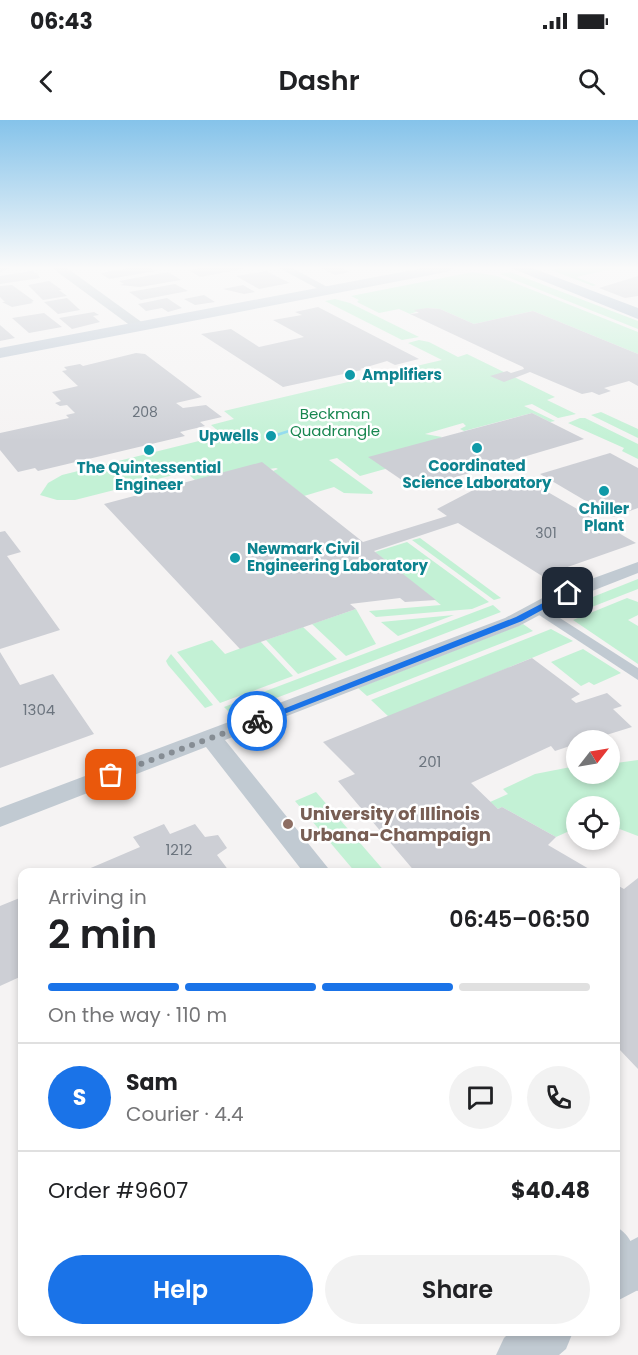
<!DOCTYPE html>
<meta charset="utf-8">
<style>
body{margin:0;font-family:Poppins,sans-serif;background:#f2f2f2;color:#202124;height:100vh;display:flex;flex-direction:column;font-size:22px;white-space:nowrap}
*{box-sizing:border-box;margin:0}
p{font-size:20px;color:#757577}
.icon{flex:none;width:33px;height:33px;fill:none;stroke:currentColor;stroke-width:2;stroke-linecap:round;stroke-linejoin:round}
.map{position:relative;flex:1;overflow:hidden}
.details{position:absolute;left:18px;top:748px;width:602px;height:468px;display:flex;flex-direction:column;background:#fff;border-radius:12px;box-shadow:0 3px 9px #0003}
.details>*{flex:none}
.needle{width:39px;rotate:59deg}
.fabs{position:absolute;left:566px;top:610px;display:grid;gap:12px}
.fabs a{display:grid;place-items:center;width:54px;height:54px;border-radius:50%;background:#fff;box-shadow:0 3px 9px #0003;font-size:30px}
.pin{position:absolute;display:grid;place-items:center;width:51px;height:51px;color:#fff;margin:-26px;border-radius:12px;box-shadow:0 3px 9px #0006}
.courier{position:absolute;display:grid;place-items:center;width:60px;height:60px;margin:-30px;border:4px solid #1a73e8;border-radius:50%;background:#fff;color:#222;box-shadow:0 2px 8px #0007}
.head em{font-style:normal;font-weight:600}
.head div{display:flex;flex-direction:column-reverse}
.head{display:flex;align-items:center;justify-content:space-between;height:102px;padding:0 30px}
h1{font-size:39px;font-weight:600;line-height:45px}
.bar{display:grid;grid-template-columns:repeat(4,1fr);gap:9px 6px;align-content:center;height:72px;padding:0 30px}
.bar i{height:8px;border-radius:4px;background:#e0e0e0}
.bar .selected{background:#1a73e8}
.bar p{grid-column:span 4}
.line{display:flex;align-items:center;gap:15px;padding:0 30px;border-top:2px solid #e0e0e0}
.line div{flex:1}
.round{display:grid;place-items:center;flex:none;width:63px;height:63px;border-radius:32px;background:#f2f2f2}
.button{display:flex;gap:12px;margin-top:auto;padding:12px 30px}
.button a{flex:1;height:69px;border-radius:36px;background:#1a73e8;color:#fff;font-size:24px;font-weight:600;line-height:69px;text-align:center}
.button a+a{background:#f2f2f2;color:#202124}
.status{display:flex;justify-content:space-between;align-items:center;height:42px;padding:0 30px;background:#fff;direction:ltr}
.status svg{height:16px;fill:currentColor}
header{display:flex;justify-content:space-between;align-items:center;height:78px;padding:0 30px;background:#fff;font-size:27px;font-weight:600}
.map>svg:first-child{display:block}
.green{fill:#c3f1d5}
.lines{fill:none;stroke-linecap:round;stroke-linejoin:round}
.stream{fill:#90daee;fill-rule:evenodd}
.building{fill:#cdcfd5}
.pedestrian{fill:#c1cad2;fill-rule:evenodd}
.minor{fill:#c1cad2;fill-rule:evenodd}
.tertiary{fill:#c1cad2;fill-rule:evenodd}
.secondary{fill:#c1cbd6;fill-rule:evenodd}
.primary{fill:#b3c2d1;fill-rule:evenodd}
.route{fill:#1a73e8}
.done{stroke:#868d94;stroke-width:6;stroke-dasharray:0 10.8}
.culture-dot{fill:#0f9aa8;stroke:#fff;stroke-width:2}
.education-dot{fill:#8d6e63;stroke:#fff;stroke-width:2}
.labels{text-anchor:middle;stroke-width:5;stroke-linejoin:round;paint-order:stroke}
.far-number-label{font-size:14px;fill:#6b747e}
.far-culture-label{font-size:15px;font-weight:bold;fill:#0d838f;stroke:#fff}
.far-park-label{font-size:15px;fill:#17864f;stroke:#fff}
.number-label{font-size:15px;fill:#6b747e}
.education-label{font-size:18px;font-weight:bold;fill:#785e54;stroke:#fff;text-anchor:start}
</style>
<div class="status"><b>06:43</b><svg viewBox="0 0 49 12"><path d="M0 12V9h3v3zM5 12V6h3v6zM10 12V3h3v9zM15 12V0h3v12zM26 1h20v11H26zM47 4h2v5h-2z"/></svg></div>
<header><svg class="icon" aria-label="back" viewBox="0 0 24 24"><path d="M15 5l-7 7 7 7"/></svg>Dashr<svg class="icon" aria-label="search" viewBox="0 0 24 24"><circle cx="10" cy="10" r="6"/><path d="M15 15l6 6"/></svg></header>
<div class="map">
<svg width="638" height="1235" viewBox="0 0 638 1235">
<rect width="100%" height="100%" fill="#f5f3f3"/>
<g class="green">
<path d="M560,148H617L576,157L596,165L593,166L551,150Z"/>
<path d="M473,152L497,156L638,212V234L533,191L474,204L440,189L427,188L410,194L399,189L379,193L357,182L359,180L351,176Z"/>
<path d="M510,152L638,201V209L500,154Z"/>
<path d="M335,179L350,183L419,217L402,220L325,181Z"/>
<path d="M419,220L429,222L458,237L467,234L555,277L547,280L576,294L558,298L532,284L524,286L555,301L550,302L532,293L464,311L460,309L466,306L463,303L425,314L442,317L385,349L360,356L337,338L329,340L373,372L372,374L344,373L334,367L304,376L273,351L278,349L276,348L195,360L189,355L194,353L193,350L75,380H57L40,375L48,363L62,355L223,315L211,305L234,299L224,291L442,240L408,223Z"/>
<path d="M601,292L638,309V318L591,295Z"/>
<path d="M580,298H585L638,324V339L622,331L624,328L568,303Z"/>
<path d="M420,418L501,478L494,480L412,420Z"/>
<path d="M407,422L489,482L472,489L376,497L369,491L441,485L375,432Z"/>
<path d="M638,459V469L584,490L575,484Z"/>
<path d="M627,478L638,482V495L628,500L638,506V544L573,500Z"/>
<path d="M493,485L501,492L237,593L231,594L224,587Z"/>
<path d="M356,489L376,524L346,536L312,504Z"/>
<path d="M454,495L398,516L381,502Z"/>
<path d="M523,504L533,511L367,576L358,568Z"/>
<path d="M303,507L337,539L298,554L266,520Z"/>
<path d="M551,509L573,521L389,597L371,580Z"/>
<path d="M212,520L225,534L260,521L293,556L220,583L177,532Z"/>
<path d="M583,529L621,553L594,565L589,562L581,566L551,542Z"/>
<path d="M171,534L213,585L205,588L168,545L166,541Z"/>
<path d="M638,640V716L609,705V687H576V708L556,717L502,687L498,689L490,682L508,674L503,669L535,654L576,646V654H609V644Z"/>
<path d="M316,672L386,753H356L295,681Z"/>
</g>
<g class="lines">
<path class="stream" d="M288,310L293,311L278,316L275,314Z"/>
</g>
<g class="building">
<path d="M128,148H152L156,151L109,159L100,153Z"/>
<path d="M199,148H242L243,149L200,157L189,150Z"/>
<path d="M320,148H343L350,152L335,155Z"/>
<path d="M31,151L37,153L40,158L0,164V156Z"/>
<path d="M266,151L290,163L259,169L236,156Z"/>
<path d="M168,152L181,160L140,167L119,165L124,164L119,161Z"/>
<path d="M638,156V176L625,178L599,168Z"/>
<path d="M49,161L62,170H59L67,176L43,180L28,165Z"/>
<path d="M175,164L188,171L141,180L129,172Z"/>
<path d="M12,165L34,181L31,182L33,183L12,187L2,182H5L0,177V166Z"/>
<path d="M243,165L255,172L244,174L223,169Z"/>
<path d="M204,175L215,182L195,185L184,179Z"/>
<path d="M67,178L80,190L58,194L44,182Z"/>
<path d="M167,178L182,188L168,192L162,188L146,191L138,184Z"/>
<path d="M318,187L419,239L395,245L387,241L360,249L362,250L283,267L201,214L231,209L259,227L304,217L273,200L302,195L295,192Z"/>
<path d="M427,188L440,189L474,204L533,191L638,234V266L629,261L604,268L611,271L599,275L592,272L582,274L530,252L504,262L490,256L507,251L511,253L524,249L523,247L410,194L419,193L414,190Z"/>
<path d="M94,192L99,195L93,196L100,202L72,209L59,198Z"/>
<path d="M44,193L62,207L29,213L12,198Z"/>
<path d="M0,205L15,218L0,221Z"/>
<path d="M136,233L145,234L202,277L176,283L183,288L206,285L222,297L200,302L205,306L180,312L185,316L38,351L35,348L18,352L0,330V313L69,298L66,295L75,293L67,285L60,286L55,283L61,281L52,272L78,266L62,251L67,250L64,247L80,244L83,246Z"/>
<path d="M532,293L584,319L415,369L368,337Z"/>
<path d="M610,333L638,348V388L613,397L540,354Z"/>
<path d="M262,342L363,422L447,396L437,389L481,366L489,371L527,360L636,423L542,456L458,403L374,431L436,480L405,482L400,478L350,484L356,489L240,529L104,384Z"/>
<path d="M5,411L21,432L7,436L60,510L0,529V412Z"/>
<path d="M0,532L20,565L53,554L94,614L0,648Z"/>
<path d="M532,538L580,574L571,579L576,583L607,573L622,586L613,589L632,607L587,621H576V624L555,631L551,626L471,663L498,689L502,687L556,717L548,725L596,753H416L338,661L355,654L323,622Z"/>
<path d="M164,704L170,714L195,704L205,717L218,715L227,728L217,735L229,751L79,753L140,727L133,717Z"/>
<path d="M638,758V949L619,929L615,931V764L624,769Z"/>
<path d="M22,777V856L0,866V786Z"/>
</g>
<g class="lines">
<path class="pedestrian" d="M538,484L638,548V560L533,491L531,488Z"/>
<g class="minor">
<path d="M0,148H11L0,152Z"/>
<path d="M279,148H292L333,170L324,172Z"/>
<path d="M638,442V453L564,482L519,506L225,620L332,753H304L206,627L0,707V688L505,498L550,474Z"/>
<path d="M615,1106C638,1119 638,1142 638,1171C607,1158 615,1135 615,1106Z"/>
</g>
<g class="tertiary">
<path d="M52,148H67L147,206L140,210L135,209Z"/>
<path d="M638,1117V1170L615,1182V1129Z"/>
<path d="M510,1212H573L566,1229L559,1235H496L504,1218Z"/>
</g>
<path class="secondary" d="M423,148H453L446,152L0,238V228Z"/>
<path class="primary" d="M511,148H532L638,188V199Z"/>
</g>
<linearGradient id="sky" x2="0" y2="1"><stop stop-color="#85c3ea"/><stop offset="0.46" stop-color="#fafafa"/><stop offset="1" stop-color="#fafafa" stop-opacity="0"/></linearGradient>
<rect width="638" height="321" fill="url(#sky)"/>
<path class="route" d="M566,471L573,473L522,501L261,603L253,601L516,497Z"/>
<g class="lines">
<path class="done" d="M111,655L257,601"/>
</g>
<g class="culture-dot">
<circle cx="350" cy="255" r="6"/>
<circle cx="271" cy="316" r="6"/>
<circle cx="477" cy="328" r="6"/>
<circle cx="149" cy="330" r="6"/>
<circle cx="604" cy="371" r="6"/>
<circle cx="235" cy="438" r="6"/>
</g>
<circle class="education-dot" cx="288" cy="704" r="6"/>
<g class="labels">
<g class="far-number-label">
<text x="145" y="297">208</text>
<text x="546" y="418">301</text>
</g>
<g class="far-culture-label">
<text x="362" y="260" text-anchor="start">Amplifiers</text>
<text x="259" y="321" text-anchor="end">Upwells</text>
<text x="477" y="351">Coordinated<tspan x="477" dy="17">Science Laboratory</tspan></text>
<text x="149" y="353">The Quintessential<tspan x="149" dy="17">Engineer</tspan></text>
<text x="604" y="394">Chiller<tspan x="604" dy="17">Plant</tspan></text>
<text x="247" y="434" text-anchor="start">Newmark Civil<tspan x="247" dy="17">Engineering Laboratory</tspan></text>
</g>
<g class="far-park-label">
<text x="335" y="299">Beckman<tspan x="335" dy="17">Quadrangle</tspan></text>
</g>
<g class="number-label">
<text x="39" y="595">1304</text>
<text x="430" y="647">201</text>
<text x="179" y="735">1212</text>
</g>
<g class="education-label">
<text x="300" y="700">University of Illinois<tspan x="300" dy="21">Urbana-Champaign</tspan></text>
</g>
</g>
</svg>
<div class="fabs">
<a><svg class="needle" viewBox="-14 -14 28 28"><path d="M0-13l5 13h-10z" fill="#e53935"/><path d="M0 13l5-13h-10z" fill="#757577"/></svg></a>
<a><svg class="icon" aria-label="locate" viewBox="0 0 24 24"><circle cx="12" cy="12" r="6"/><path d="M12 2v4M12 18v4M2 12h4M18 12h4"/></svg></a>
</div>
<div class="pin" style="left:111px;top:655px;background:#ea580c"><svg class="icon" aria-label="bag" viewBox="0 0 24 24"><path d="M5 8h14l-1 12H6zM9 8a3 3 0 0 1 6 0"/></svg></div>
<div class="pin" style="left:568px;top:473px;background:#1f2937"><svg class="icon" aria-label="home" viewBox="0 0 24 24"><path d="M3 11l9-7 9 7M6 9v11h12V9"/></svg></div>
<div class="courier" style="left:257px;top:601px"><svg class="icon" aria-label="bike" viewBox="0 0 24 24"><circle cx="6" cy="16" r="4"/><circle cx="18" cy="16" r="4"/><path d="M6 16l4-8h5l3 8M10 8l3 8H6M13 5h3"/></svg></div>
<section class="details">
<div class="head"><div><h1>2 min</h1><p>Arriving in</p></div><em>06:45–06:50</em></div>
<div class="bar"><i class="selected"></i><i class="selected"></i><i class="selected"></i><i></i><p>On the way · 110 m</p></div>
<div class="line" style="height:108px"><b class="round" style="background:#1a73e8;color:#fff">S</b><div><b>Sam</b><p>Courier · 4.4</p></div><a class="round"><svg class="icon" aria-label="chat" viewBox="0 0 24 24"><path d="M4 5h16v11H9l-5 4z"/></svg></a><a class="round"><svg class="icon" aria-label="phone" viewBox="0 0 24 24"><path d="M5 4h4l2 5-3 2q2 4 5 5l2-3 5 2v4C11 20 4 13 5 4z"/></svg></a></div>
<div class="line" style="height:78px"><div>Order #9607</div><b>$40.48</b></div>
<div class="button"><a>Help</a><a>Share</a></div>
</section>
</div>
